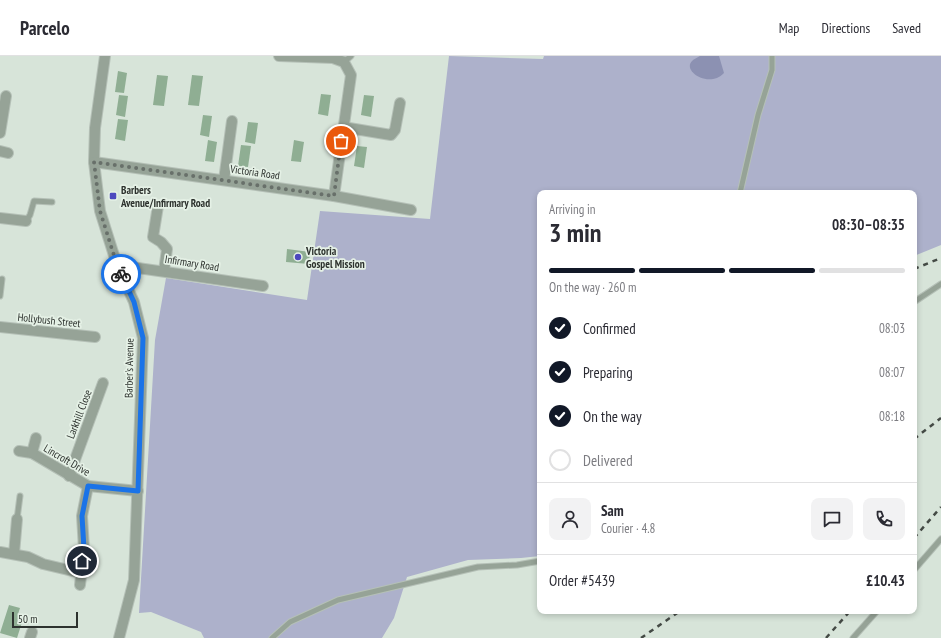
<!DOCTYPE html>
<meta charset="utf-8">
<style>
body{margin:0;font-family:"PT Sans Narrow",sans-serif;background:#f2f2f3;color:#2b2b33;height:100vh;display:flex;flex-direction:column;font-size:15px;white-space:nowrap}
*{box-sizing:border-box;margin:0}
p{font-size:13px;color:#7c7c81}
.icon{flex:none;width:22px;height:22px;fill:none;stroke:currentColor;stroke-width:2;stroke-linecap:round;stroke-linejoin:round}
.map{position:relative;flex:1;overflow:hidden}
.drawer{position:absolute;left:537px;top:134px;width:380px;height:424px;display:flex;flex-direction:column;background:#fff;border-radius:8px;box-shadow:0 2px 6px #0003}
.drawer>*{flex:none}
.scale{position:absolute;left:12px;bottom:10px;width:66px;box-sizing:border-box;padding-left:4px;border:2px solid #2d322e;border-top:0;font-size:11px;line-height:14px;white-space:nowrap;color:#2d322e;-webkit-text-stroke:3px #e5f1e6;paint-order:stroke}
.pin{position:absolute;display:grid;place-items:center;width:34px;height:34px;color:#fff;margin:-17px;border:2px solid #fff;border-radius:50%;box-shadow:0 1px 4px #0007}
.courier{position:absolute;display:grid;place-items:center;width:40px;height:40px;margin:-20px;border:3px solid #1a73e8;border-radius:50%;background:#fff;color:#222;box-shadow:0 1px 5px #0007}
.summary em{font-style:normal;font-weight:800}
.summary div{display:flex;flex-direction:column-reverse}
.summary{display:flex;align-items:center;justify-content:space-between;height:68px;padding:0 12px}
h1{font-size:26px;font-weight:800;line-height:30px}
.bar{display:grid;grid-template-columns:repeat(4,1fr);gap:6px 4px;align-content:center;height:48px;padding:0 12px}
.bar i{height:5px;border-radius:3px;background:#e1e1e2}
.bar .active{background:#111827}
.bar p{grid-column:span 4}
.line{display:flex;align-items:center;gap:10px;padding:0 12px;border-top:1px solid #e1e1e2}
.line div{flex:1}
.round{display:grid;place-items:center;flex:none;width:42px;height:42px;border-radius:8px;background:#f2f2f3}
ol{padding:0 12px;list-style:none}
li{display:flex;align-items:center;gap:12px;height:44px}
li p{margin-inline-start:auto}
li .icon{padding:4px;border-radius:50%;background:#111827;color:#fff;stroke-width:4}
li:last-child{color:#7c7c81}
li i{width:22px;height:22px;border:2px solid #e1e1e2;border-radius:50%}
header{display:flex;align-items:center;gap:24px;box-sizing:border-box;height:56px;padding:0 20px;background:#fff;border-bottom:1px solid #e1e1e2}
header strong{font-size:19px}
nav{display:flex;gap:22px;margin-inline-start:auto;font-size:14px}
.map>svg:first-child{display:block}
.green{fill:#adb1cb}
.water{fill:#8c91b2}
.building{fill:#8fae93}
.lines{fill:none;stroke-linecap:round;stroke-linejoin:round}
.service-casing{stroke:#b5c0b7;stroke-width:7}
.minor-casing{stroke:#b5c0b7;stroke-width:12}
.service{stroke:#96a397;stroke-width:5}
.minor{stroke:#96a397;stroke-width:10}
.rail{stroke:#444a45;stroke-width:2.5;stroke-dasharray:5 5;stroke-linecap:butt}
.done{stroke:#68706a;stroke-width:4;stroke-dasharray:0 7.2}
.route{stroke:#1a73e8;stroke-width:5}
.poi-dot{fill:#4c48be;stroke:#e5f1e6;stroke-width:1.5}
.labels{text-anchor:middle;stroke-width:3.5;stroke-linejoin:round;paint-order:stroke}
.street-label{font-size:11px;fill:#2d322e;stroke:#e5f1e6}
.poi-label{font-size:11px;font-weight:bold;fill:#2d322e;stroke:#e5f1e6;text-anchor:start}
</style>
<header>
<strong>Parcelo</strong>
<nav><a>Map</a><a>Directions</a><a>Saved</a></nav>
</header>
<div class="map">
<svg width="941" height="582" viewBox="0 0 941 582">
<rect width="100%" height="100%" fill="#d7e4d9"/>
<path class="green" d="M449,0L543,3L544,0H941V189L914,200V137H540V500L521,502L468,504L407,521L394,562L382,582H204L201,576L151,556L139,557L155,284L166,222L307,244L320,155L430,163Z"/>
<path class="water" d="M700,0H719L724,17C709,33 682,15 692,5C694,3 698,1 700,0Z"/>
<g class="building">
<path d="M118,15L127,17L124,37L115,36Z"/>
<path d="M157,19L168,20L164,50L153,49Z"/>
<path d="M192,19L203,20L199,50L188,49Z"/>
<path d="M321,38L331,39L328,60L318,58Z"/>
<path d="M119,39L128,40L125,61L116,59Z"/>
<path d="M364,39L374,40L371,61L361,59Z"/>
<path d="M203,59L212,60L209,81L200,79Z"/>
<path d="M118,63L128,64L125,85L115,83Z"/>
<path d="M248,66L258,67L255,88L245,86Z"/>
<path d="M208,84L217,86L214,106L205,105Z"/>
<path d="M294,84L304,86L301,106L291,105Z"/>
<path d="M241,89L251,90L248,111L238,110Z"/>
<path d="M357,90L367,91L364,112L354,110Z"/>
<path d="M287,193L310,196L309,208L286,206Z"/>
<path d="M9,549L20,552L18,558L24,560L17,582L0,577Z"/>
</g>
<g class="lines">
<g class="service-casing">
<g id="service">
<path d="M344,6L351,0"/>
<path d="M740,137L758,59L772,14V0"/>
<path d="M26,165L30,159L34,145L52,146"/>
<path d="M0,240L2,223"/>
<path d="M914,246L941,228"/>
<path d="M17,463L20,440"/>
<path d="M914,514L941,483"/>
<path d="M272,582L290,566L338,544L478,511L517,509L540,505"/>
<path d="M853,582L877,555"/>
</g>
</g>
<g class="minor-casing">
<g id="minor">
<path d="M105,0L95,72L94,106L100,155L117,209L134,246L143,282L134,524L119,582"/>
<path d="M279,0L333,2L344,6L351,19L334,140"/>
<path d="M343,71L391,79L395,74L400,47"/>
<path d="M0,77L6,40"/>
<path d="M0,95L8,97"/>
<path d="M94,106L334,140L411,154"/>
<path d="M224,124L232,65"/>
<path d="M158,150L153,181L161,186L167,193L164,215"/>
<path d="M0,162L26,165"/>
<path d="M117,209L263,230"/>
<path d="M0,271L95,281"/>
<path d="M19,395L32,397L88,430L138,435"/>
<path d="M32,397L36,382"/>
<path d="M69,420L103,327"/>
<path d="M0,496L28,501L43,508L81,517"/>
<path d="M14,498L17,463"/>
<path d="M80,529L84,493L82,460L88,430"/>
<path d="M30,582L32,576"/>
</g>
</g>
<use href="#service" class="service"/>
<use href="#minor" class="minor"/>
<g class="rail">
<path d="M914,213L941,202"/>
<path d="M914,383L941,362"/>
<path d="M914,482L941,451"/>
<path d="M641,582L680,555"/>
<path d="M826,582L850,555"/>
</g>
</g>
<g class="lines">
<path class="done" d="M121,218L117,209L100,155L94,106L334,140L341,85"/>
<path class="route" d="M82,505L84,493L82,460L88,430L138,435L143,282L134,246L121,218"/>
</g>
<g class="poi-dot">
<rect x="109" y="136" width="8" height="8" rx="2"/>
<circle cx="298" cy="201" r="4"/>
</g>
<g class="labels">
<g class="street-label">
<text transform="translate(255 116) rotate(8)" y="4">Victoria Road</text>
<text transform="translate(192 207) rotate(9)" y="4">Infirmary Road</text>
<text transform="translate(49 264) rotate(6)" y="4">Hollybush Street</text>
<text transform="translate(129 312) rotate(-89)" y="4">Barber's Avenue</text>
<text transform="translate(79 358) rotate(-69)" y="4">Larkhill Close</text>
<text transform="translate(67 404) rotate(30)" y="4">Lincroft Drive</text>
</g>
<g class="poi-label">
<text x="121" y="138">Barbers<tspan x="121" dy="13">Avenue/Infirmary Road</tspan></text>
<text x="306" y="199">Victoria<tspan x="306" dy="13">Gospel Mission</tspan></text>
</g>
</g>
</svg>
<div class="scale">50 m</div>
<div class="pin" style="left:341px;top:85px;background:#ea580c"><svg class="icon" aria-label="bag" viewBox="0 0 24 24"><path d="M5 8h14l-1 12H6zM9 8a3 3 0 0 1 6 0"/></svg></div>
<div class="pin" style="left:82px;top:505px;background:#1f2937"><svg class="icon" aria-label="home" viewBox="0 0 24 24"><path d="M3 11l9-7 9 7M6 9v11h12V9"/></svg></div>
<div class="courier" style="left:121px;top:218px"><svg class="icon" aria-label="bike" viewBox="0 0 24 24"><circle cx="6" cy="16" r="4"/><circle cx="18" cy="16" r="4"/><path d="M6 16l4-8h5l3 8M10 8l3 8H6M13 5h3"/></svg></div>
<section class="drawer">
<div class="summary"><div><h1>3 min</h1><p>Arriving in</p></div><em>08:30–08:35</em></div>
<div class="bar"><i class="active"></i><i class="active"></i><i class="active"></i><i></i><p>On the way · 260 m</p></div>
<ol>
<li><svg class="icon" aria-label="check" viewBox="0 0 24 24"><path d="M5 12l5 5 9-10"/></svg>Confirmed<p>08:03</p></li>
<li><svg class="icon" aria-label="check" viewBox="0 0 24 24"><path d="M5 12l5 5 9-10"/></svg>Preparing<p>08:07</p></li>
<li><svg class="icon" aria-label="check" viewBox="0 0 24 24"><path d="M5 12l5 5 9-10"/></svg>On the way<p>08:18</p></li>
<li><i></i>Delivered</li>
</ol>
<div class="line" style="height:72px"><a class="round"><svg class="icon" aria-label="person" viewBox="0 0 24 24"><circle cx="12" cy="8" r="4"/><path d="M4 21q1-7 8-7t8 7"/></svg></a><div><b>Sam</b><p>Courier · 4.8</p></div><a class="round"><svg class="icon" aria-label="chat" viewBox="0 0 24 24"><path d="M4 5h16v11H9l-5 4z"/></svg></a><a class="round"><svg class="icon" aria-label="phone" viewBox="0 0 24 24"><path d="M5 4h4l2 5-3 2q2 4 5 5l2-3 5 2v4C11 20 4 13 5 4z"/></svg></a></div>
<div class="line" style="height:52px"><div>Order #5439</div><b>£10.43</b></div>
</section>
</div>
